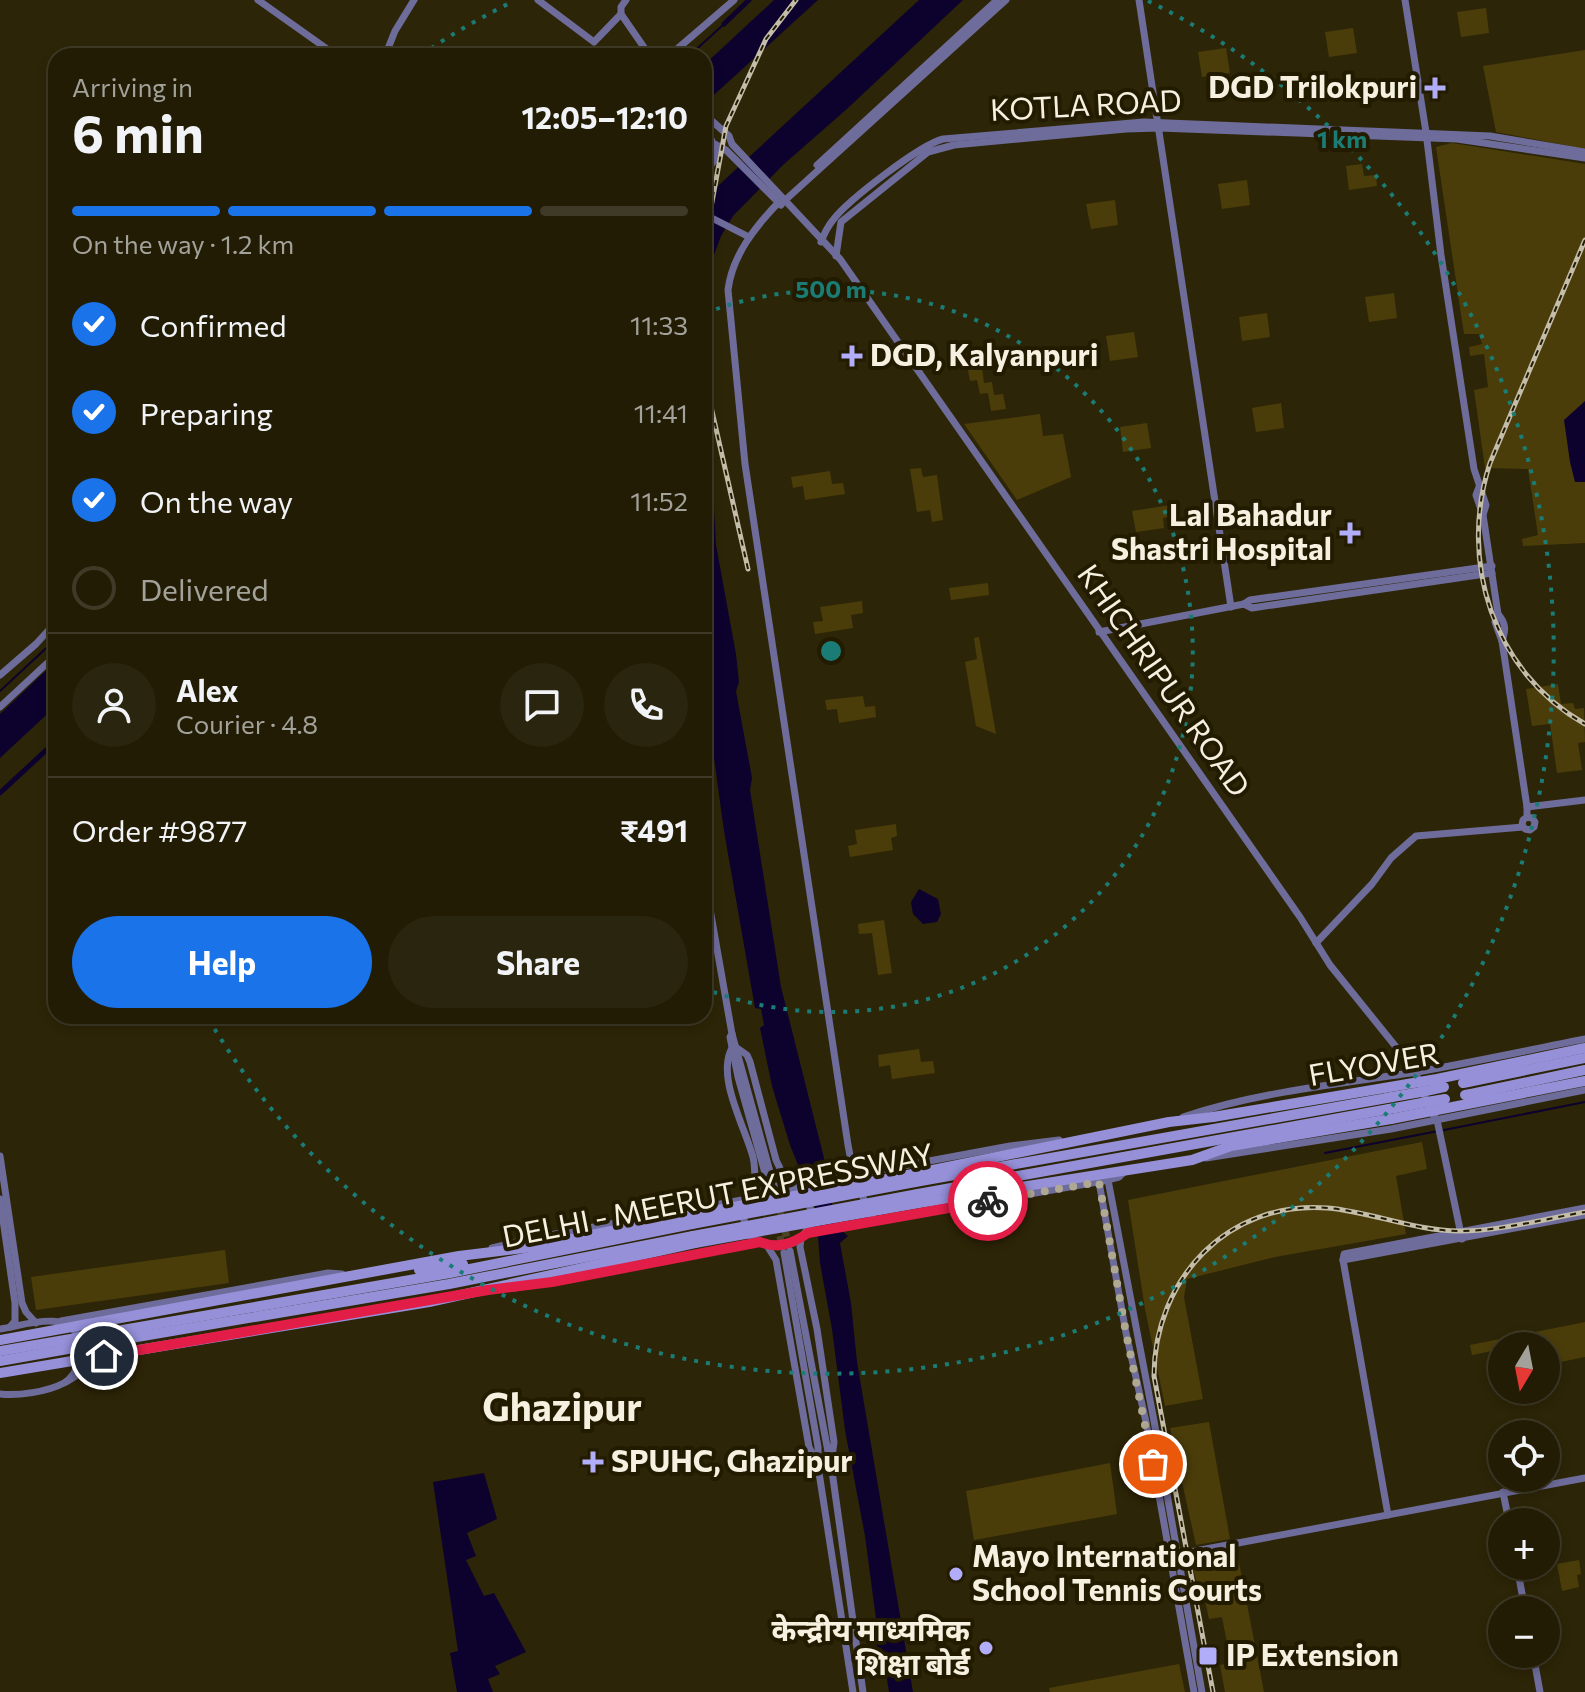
<!DOCTYPE html>
<meta charset="utf-8">
<style>
body{margin:0;font-family:Commissioner,"Noto Sans Devanagari",sans-serif;background:#2a250f;color:#f1f3f6;height:100vh;display:flex;flex-direction:column;font-size:30px;white-space:nowrap}
*{box-sizing:border-box;margin:0}
p{font-size:26px;color:#a2a19a}
.icon{flex:none;width:44px;height:44px;fill:none;stroke:currentColor;stroke-width:2;stroke-linecap:round;stroke-linejoin:round}
.map{position:relative;flex:1;overflow:hidden}
.sheet{position:absolute;left:48px;top:48px;width:664px;height:976px;display:flex;flex-direction:column;background:#221c05;border-radius:24px;box-shadow:0 4px 12px #0003,0 0 0 2px #3f3a27}
.sheet>*{flex:none}
.needle{width:52px;rotate:190deg}
.tools{position:absolute;left:1488px;top:1332px;display:grid;gap:16px}
.tools a{display:grid;place-items:center;width:72px;height:72px;border-radius:50%;background:#221c05;box-shadow:0 4px 12px #0003,0 0 0 2px #3f3a27;font-size:40px}
.pin{position:absolute;display:grid;place-items:center;width:68px;height:68px;color:#fff;margin:-34px;border:4px solid #fff;border-radius:50%;box-shadow:0 2px 8px #0007}
.courier{position:absolute;display:grid;place-items:center;width:80px;height:80px;margin:-40px;border:6px solid #e11d48;border-radius:50%;background:#fff;color:#222;box-shadow:0 2px 10px #0007}
.headline em{font-style:normal;font-weight:700}
.headline div{display:flex;flex-direction:column-reverse}
.headline{display:flex;align-items:center;justify-content:space-between;height:136px;padding:0 24px}
h1{font-size:52px;font-weight:700;line-height:60px}
.bar{display:grid;grid-template-columns:repeat(4,1fr);gap:12px 8px;align-content:center;height:96px;padding:0 24px}
.bar i{height:10px;border-radius:6px;background:#3f3a27}
.bar .active{background:#1a73e8}
.bar p{grid-column:span 4}
.line{display:flex;align-items:center;gap:20px;padding:0 24px;border-top:2px solid #3f3a27}
.line div{flex:1}
.round{display:grid;place-items:center;flex:none;width:84px;height:84px;border-radius:42px;background:#2a250f}
ol{padding:0 24px;list-style:none}
li{display:flex;align-items:center;gap:24px;height:88px}
li p{margin-inline-start:auto}
li .icon{padding:8px;border-radius:50%;background:#1a73e8;color:#fff;stroke-width:4}
li:last-child{color:#a2a19a}
li i{width:44px;height:44px;border:4px solid #3f3a27;border-radius:50%}
.cta{display:flex;gap:16px;margin-top:auto;padding:16px 24px}
.cta a{flex:1;height:92px;border-radius:48px;background:#1a73e8;color:#fff;font-size:32px;font-weight:700;line-height:92px;text-align:center}
.cta a+a{background:#2a250f;color:#f1f3f6}
.map>svg:first-child{display:block}
.green{fill:#4b3d0a}
.water{fill:#0d022e}
.lines{fill:none;stroke-linecap:round;stroke-linejoin:round}
.stream{stroke:#0d022e;stroke-width:2}
.canal{stroke:#0d022e;stroke-width:5}
.secondary-tunnel{stroke:#4b4327;stroke-width:7;stroke-dasharray:7 3.5;stroke-linecap:butt}
.secondary{stroke:#6e6c9a;stroke-width:7}
.highway{stroke:#9590d8;stroke-width:10}
.rail-casing{stroke:#c3bda9;stroke-width:5}
.rail{stroke:#231b00;stroke-width:2;stroke-dasharray:6;stroke-linecap:butt}
.secondary-bridge{stroke:#6e6c9a;stroke-width:7}
.highway-bridge{stroke:#9590d8;stroke-width:10}
.done{stroke:#afa993;stroke-width:8;stroke-dasharray:0 14.4}
.route{stroke:#e11d48;stroke-width:10}
.ring{fill:none;stroke:#1a7c74;stroke-width:4;stroke-dasharray:4 8}
.poi-dot{fill:#b2adf9;stroke:#231b00;stroke-width:3}
.labels{text-anchor:middle;stroke-width:8;stroke-linejoin:round;paint-order:stroke}
.poi-label{font-size:30px;font-weight:bold;fill:#f5f0df;stroke:#231b00;text-anchor:start}
.street-label{font-size:30px;fill:#f5f0df;stroke:#231b00}
.district-label{font-size:38px;font-weight:bold;fill:#f5f0df;stroke:#231b00}
.centre{fill:#1a7c74;stroke:#231b00;stroke-width:4}
.ring-label{font-size:24px;text-anchor:middle;font-weight:bold;fill:#1a7c74;stroke:#231b00;stroke-width:8;stroke-linejoin:round;paint-order:stroke}
</style>
<div class="map">
<svg width="1585" height="1692" viewBox="0 0 1585 1692">
<rect width="100%" height="100%" fill="#2d2507"/>
<g class="green">
<path d="M1486,8L1489,33L1461,37L1457,12Z"/>
<path d="M1353,28L1357,53L1329,57L1325,32Z"/>
<path d="M1226,48L1230,73L1202,77L1198,52Z"/>
<path d="M1585,50V149L1496,132L1483,66Z"/>
<path d="M1452,143L1585,164V543L1523,546L1522,539L1538,535L1528,469L1485,468L1474,390L1488,387L1484,354L1470,356L1469,347L1482,344L1479,334H1464L1436,147Z"/>
<path d="M1362,164L1364,176L1376,175L1377,186L1349,190L1346,166Z"/>
<path d="M1247,180L1250,205L1222,209L1218,184Z"/>
<path d="M1115,200L1118,225L1091,229L1086,204Z"/>
<path d="M1394,293L1397,318L1369,322L1365,297Z"/>
<path d="M1267,313L1270,337L1242,341L1239,317Z"/>
<path d="M1134,332L1138,357L1110,361L1106,336Z"/>
<path d="M982,368L984,383L992,382L994,395L1003,394L1006,409L991,411L988,393L980,394L977,380L970,381L968,370Z"/>
<path d="M1281,403L1284,428L1256,432L1252,408Z"/>
<path d="M1040,414L1043,436L1063,434L1071,477L1017,500L964,424Z"/>
<path d="M1147,423L1151,448L1123,452L1120,427Z"/>
<path d="M921,468L923,477L937,475L943,520L932,522L930,510L917,512L910,469Z"/>
<path d="M830,471L832,484L843,483L845,494L805,500L803,486L793,488L791,477Z"/>
<path d="M1171,505L1173,516L1163,518L1164,528L1136,532L1132,511Z"/>
<path d="M988,583L989,595L951,600L949,588Z"/>
<path d="M862,601L863,613L851,615L853,628L815,634L813,622L823,621L820,607Z"/>
<path d="M979,637L996,734L976,726L965,662L977,659L974,638Z"/>
<path d="M1558,684L1561,704L1573,703L1575,709L1584,708L1585,742L1578,743L1582,770L1557,773L1550,724L1532,726L1526,689Z"/>
<path d="M863,696L865,707L875,706L876,717L839,723L837,709L827,710L825,700Z"/>
<path d="M896,824L897,836L891,838L893,850L850,857L848,846L857,844L855,830Z"/>
<path d="M884,920L892,973L878,975L872,933L859,934L858,924Z"/>
<path d="M919,1049L921,1062L933,1061L935,1073L892,1079L890,1065L879,1067L878,1055Z"/>
<path d="M1422,1142L1427,1169L1396,1176L1406,1234L1275,1257L1187,1279L1184,1297L1203,1399L1165,1406L1145,1309L1128,1200Z"/>
<path d="M225,1250L229,1283L36,1310L31,1277Z"/>
<path d="M1585,1322V1357L1546,1365V1346H1502V1349L1472,1355L1470,1345Z"/>
<path d="M1209,1422L1230,1539L1196,1545L1170,1428Z"/>
<path d="M1110,1463L1117,1514L974,1540L966,1491Z"/>
<path d="M1237,1552L1264,1692H1225L1220,1665L1231,1663L1222,1617L1209,1619L1204,1596H1199L1192,1561Z"/>
<path d="M1579,1560L1581,1574L1577,1575L1579,1587L1562,1591L1557,1564Z"/>
<path d="M1179,1664L1185,1692H1050L1049,1688Z"/>
</g>
<g class="water">
<path d="M774,0H818L704,104V65Z"/>
<path d="M919,0H963L848,108L783,165L733,216L721,236L704,282V212L712,195L704,184L710,180L717,187L734,171Z"/>
<path d="M1585,401V482H1575L1570,462L1564,420Z"/>
<path d="M704,434L713,489L716,545L736,654L739,682L736,691L752,778L750,790L781,987L824,1158L836,1226L848,1236L840,1243L851,1303L857,1362L913,1692H889L885,1667L879,1663L876,1643L878,1634L865,1536L845,1430L832,1329L820,1263L816,1210L790,1145L772,1086L760,1028L764,1025L761,1009L755,1008L724,831L704,684Z"/>
<path d="M56,661V706L0,758V714Z"/>
<path d="M919,889L938,899L941,914L937,922L923,924L913,914L911,902Z"/>
<path d="M484,1473L497,1519L467,1533L476,1556L466,1560L484,1596L494,1593L526,1652L495,1666L500,1674L488,1679L493,1692H457L450,1653L458,1651L433,1482Z"/>
</g>
<g class="lines">
<g class="stream">
<path d="M689,56L724,24"/>
<path d="M0,691L56,639"/>
<path d="M1444,1130L1585,1102"/>
<path d="M1325,1153L1438,1131"/>
</g>
<g class="canal">
<path d="M724,24L749,0"/>
<path d="M704,178L707,182"/>
<path d="M0,793L56,741"/>
</g>
<g class="secondary-tunnel">
<path d="M772,1179L790,1250"/>
<path d="M768,1185L783,1250"/>
</g>
<g class="secondary">
<path d="M258,0L337,56"/>
<path d="M538,0L594,42L621,14"/>
<path d="M626,0L621,7V14L650,56"/>
<path d="M1139,0L1231,607"/>
<path d="M1405,0L1426,132L1441,255L1474,469L1486,505L1483,515"/>
<path d="M385,56L395,31L414,0"/>
<path d="M669,56L734,0"/>
<path d="M704,114L729,136L732,144L840,259L1300,917L1330,965L1413,1068C1422,1083 1425,1106 1437,1120L1462,1239"/>
<path d="M704,125L713,143L726,150L781,205"/>
<path d="M817,165L997,0"/>
<path d="M706,166L717,146"/>
<path d="M704,169L711,165L723,148"/>
<path d="M778,203C755,227 732,256 728,290L745,464L848,1145L854,1176L873,1221"/>
<path d="M782,203L1006,0"/>
<path d="M704,214L749,237"/>
<path d="M821,242C824,234 828,226 833,220C848,200 920,145 943,139L1144,122L1490,136L1585,152"/>
<path d="M836,256L841,222L928,152L954,145L1126,129L1159,128L1457,139L1585,158"/>
<path d="M1479,487L1476,495L1483,515L1498,614L1495,622L1502,641L1527,807V817L1523,820L1522,825L1525,829L1530,830L1534,827L1535,822L1532,818L1527,817"/>
<path d="M1244,604L1252,608L1492,573"/>
<path d="M1498,614C1506,623 1506,630 1502,641"/>
<path d="M1099,632L1244,604L1250,600L1492,566"/>
<path d="M0,675L36,644L56,622"/>
<path d="M0,707L56,655"/>
<path d="M1527,807L1585,800"/>
<path d="M704,875L732,1034L772,1179"/>
<path d="M1316,943L1372,884L1391,858L1416,836L1523,827"/>
<path d="M732,1034L730,1037L738,1077L767,1180"/>
<path d="M732,1048C716,1077 745,1127 753,1157C756,1170 754,1182 756,1195"/>
<path d="M737,1048L747,1055L750,1062L776,1160L789,1187"/>
<path d="M1183,1117C1257,1092 1339,1084 1417,1072C1473,1062 1529,1050 1585,1039"/>
<path d="M0,1156L22,1303L26,1312L36,1323"/>
<path d="M1206,1158L1391,1129L1585,1090"/>
<path d="M1108,1180L1154,1421L1202,1692"/>
<path d="M1099,1182L1126,1333L1146,1422L1194,1692"/>
<path d="M783,1186C832,1195 810,1258 766,1245C728,1233 743,1186 783,1186Z"/>
<path d="M789,1187L1010,1146L1059,1140"/>
<path d="M0,1199L15,1303V1321L10,1327"/>
<path d="M848,1226L1103,1181L1119,1177L1124,1172"/>
<path d="M801,1238L800,1247L817,1329L834,1442L831,1464L863,1692"/>
<path d="M766,1244L776,1260L809,1447L818,1466L853,1692"/>
<path d="M492,1248L528,1239L753,1198"/>
<path d="M790,1251L830,1462"/>
<path d="M784,1253L818,1447V1463"/>
<path d="M1343,1260L1585,1215"/>
<path d="M514,1288L760,1242"/>
<path d="M61,1321L328,1273L342,1274"/>
<path d="M0,1329C27,1325 67,1308 81,1341"/>
<path d="M66,1382L92,1366L133,1356"/>
<path d="M0,1394C18,1396 47,1392 64,1383C73,1378 78,1367 82,1357"/>
<path d="M1503,1492L1509,1522"/>
<path d="M1388,1515L1343,1260L1344,1254L1585,1208"/>
<path d="M1174,1555L1585,1478"/>
<path d="M1517,1566L1525,1610"/>
<path d="M1533,1654L1540,1692"/>
</g>
<g class="highway">
<path d="M1468,1082L1585,1058"/>
<path d="M1471,1094L1585,1070"/>
<path d="M1392,1097L1421,1092"/>
<path d="M1395,1108L1427,1102"/>
<path d="M913,1174L1169,1122L1213,1117"/>
<path d="M915,1182L1387,1098"/>
<path d="M918,1194L1389,1109"/>
<path d="M919,1203L1192,1160L1231,1146L1391,1119"/>
<path d="M419,1270L463,1264"/>
<path d="M88,1324L459,1256L532,1247L690,1215"/>
<path d="M88,1336L450,1273L692,1224"/>
<path d="M90,1345L449,1284L693,1236"/>
<path d="M90,1358L429,1302L695,1243"/>
</g>
<g class="rail-casing">
<g id="rail">
<path d="M1585,240L1490,463C1458,561 1493,672 1585,724"/>
<path d="M704,245L726,126L766,39L796,0"/>
<path d="M704,376L748,569"/>
<path d="M1213,1692L1154,1376C1154,1279 1228,1200 1328,1208C1372,1212 1415,1231 1459,1231C1501,1231 1544,1219 1585,1212"/>
</g>
</g>
<use href="#rail" class="rail"/>
<path class="secondary-bridge" d="M811,1232L848,1226"/>
<g class="highway-bridge">
<path d="M1463,1083L1468,1082"/>
<path d="M1421,1092L1444,1087"/>
<path d="M1465,1095L1471,1094"/>
<path d="M1387,1098L1392,1097"/>
<path d="M1427,1102L1445,1099"/>
<path d="M1389,1109L1395,1108"/>
<path d="M1213,1117L1437,1079L1585,1048"/>
<path d="M1391,1119L1585,1081"/>
<path d="M690,1215L913,1174"/>
<path d="M692,1224L915,1182"/>
<path d="M693,1236L918,1194"/>
<path d="M695,1243L919,1203"/>
<path d="M0,1340L88,1324"/>
<path d="M0,1351L88,1336"/>
<path d="M0,1361L90,1345"/>
<path d="M0,1373L90,1358"/>
</g>
</g>
<g class="lines">
<path class="done" d="M988,1201L1099,1182L1126,1333L1153,1464"/>
<path class="route" d="M104,1356L488,1290L552,1282L760,1242C778,1249 792,1244 808,1233L988,1201"/>
</g>
<g class="ring">
<path d="M705 313A361 361 0 1 1 705 989"/>
<path d="M421 55A723 723 0 0 1 514 1M1148 1A723 723 0 1 1 208 1018"/>
</g>
<g class="poi-dot">
<path d="M1431 76h8v8h8v8h-8v8h-8v-8h-8v-8h8z"/>
<path d="M848 344h8v8h8v8h-8v8h-8v-8h-8v-8h8z"/>
<path d="M1346 521h8v8h8v8h-8v8h-8v-8h-8v-8h8z"/>
<path d="M589 1450h8v8h8v8h-8v8h-8v-8h-8v-8h8z"/>
<circle cx="956" cy="1574" r="8"/>
<circle cx="986" cy="1648" r="8"/>
<rect x="1198" y="1646" width="20" height="20" rx="4"/>
</g>
<g class="labels">
<g class="poi-label">
<text x="1417" y="98" text-anchor="end">DGD Trilokpuri</text>
<text x="870" y="366">DGD, Kalyanpuri</text>
<text x="1332" y="526" text-anchor="end">Lal Bahadur<tspan x="1332" dy="34">Shastri Hospital</tspan></text>
<text x="611" y="1472">SPUHC, Ghazipur</text>
<text x="972" y="1567">Mayo International<tspan x="972" dy="34">School Tennis Courts</tspan></text>
<text x="970" y="1641" text-anchor="end">केन्द्रीय माध्यमिक<tspan x="970" dy="34">शिक्षा बोर्ड</tspan></text>
<text x="1226" y="1666">IP Extension</text>
</g>
<g class="street-label">
<text transform="translate(1086 106) rotate(-3)" y="10">KOTLA ROAD</text>
<text transform="translate(1163 681) rotate(55)" y="10">KHICHRIPUR ROAD</text>
<text transform="translate(1374 1065) rotate(-10)" y="10">FLYOVER</text>
<text transform="translate(718 1196) rotate(-11)" y="10">DELHI - MEERUT EXPRESSWAY</text>
</g>
<g class="district-label">
<text x="562" y="1421">Ghazipur</text>
</g>
</g>
<circle cx="831" cy="651" r="12" class="centre"/>
<g class="ring-label">
<text x="1342" y="148">1 km</text>
<text x="831" y="298">500 m</text>
</g>
</svg>
<div class="tools">
<a><svg class="needle" viewBox="-14 -14 28 28"><path d="M0-13l5 13h-10z" fill="#e53935"/><path d="M0 13l5-13h-10z" fill="#a2a19a"/></svg></a>
<a><svg class="icon" aria-label="locate" viewBox="0 0 24 24"><circle cx="12" cy="12" r="6"/><path d="M12 2v4M12 18v4M2 12h4M18 12h4"/></svg></a>
<a>+</a>
<a>−</a>
</div>
<div class="pin" style="left:1153px;top:1464px;background:#ea580c"><svg class="icon" aria-label="bag" viewBox="0 0 24 24"><path d="M5 8h14l-1 12H6zM9 8a3 3 0 0 1 6 0"/></svg></div>
<div class="pin" style="left:104px;top:1356px;background:#1f2937"><svg class="icon" aria-label="home" viewBox="0 0 24 24"><path d="M3 11l9-7 9 7M6 9v11h12V9"/></svg></div>
<div class="courier" style="left:988px;top:1201px"><svg class="icon" aria-label="bike" viewBox="0 0 24 24"><circle cx="6" cy="16" r="4"/><circle cx="18" cy="16" r="4"/><path d="M6 16l4-8h5l3 8M10 8l3 8H6M13 5h3"/></svg></div>
<section class="sheet">
<div class="headline"><div><h1>6 min</h1><p>Arriving in</p></div><em>12:05–12:10</em></div>
<div class="bar"><i class="active"></i><i class="active"></i><i class="active"></i><i></i><p>On the way · 1.2 km</p></div>
<ol>
<li><svg class="icon" aria-label="check" viewBox="0 0 24 24"><path d="M5 12l5 5 9-10"/></svg>Confirmed<p>11:33</p></li>
<li><svg class="icon" aria-label="check" viewBox="0 0 24 24"><path d="M5 12l5 5 9-10"/></svg>Preparing<p>11:41</p></li>
<li><svg class="icon" aria-label="check" viewBox="0 0 24 24"><path d="M5 12l5 5 9-10"/></svg>On the way<p>11:52</p></li>
<li><i></i>Delivered</li>
</ol>
<div class="line" style="height:144px"><a class="round"><svg class="icon" aria-label="person" viewBox="0 0 24 24"><circle cx="12" cy="8" r="4"/><path d="M4 21q1-7 8-7t8 7"/></svg></a><div><b>Alex</b><p>Courier · 4.8</p></div><a class="round"><svg class="icon" aria-label="chat" viewBox="0 0 24 24"><path d="M4 5h16v11H9l-5 4z"/></svg></a><a class="round"><svg class="icon" aria-label="phone" viewBox="0 0 24 24"><path d="M5 4h4l2 5-3 2q2 4 5 5l2-3 5 2v4C11 20 4 13 5 4z"/></svg></a></div>
<div class="line" style="height:104px"><div>Order #9877</div><b>₹491</b></div>
<div class="cta"><a>Help</a><a>Share</a></div>
</section>
</div>
